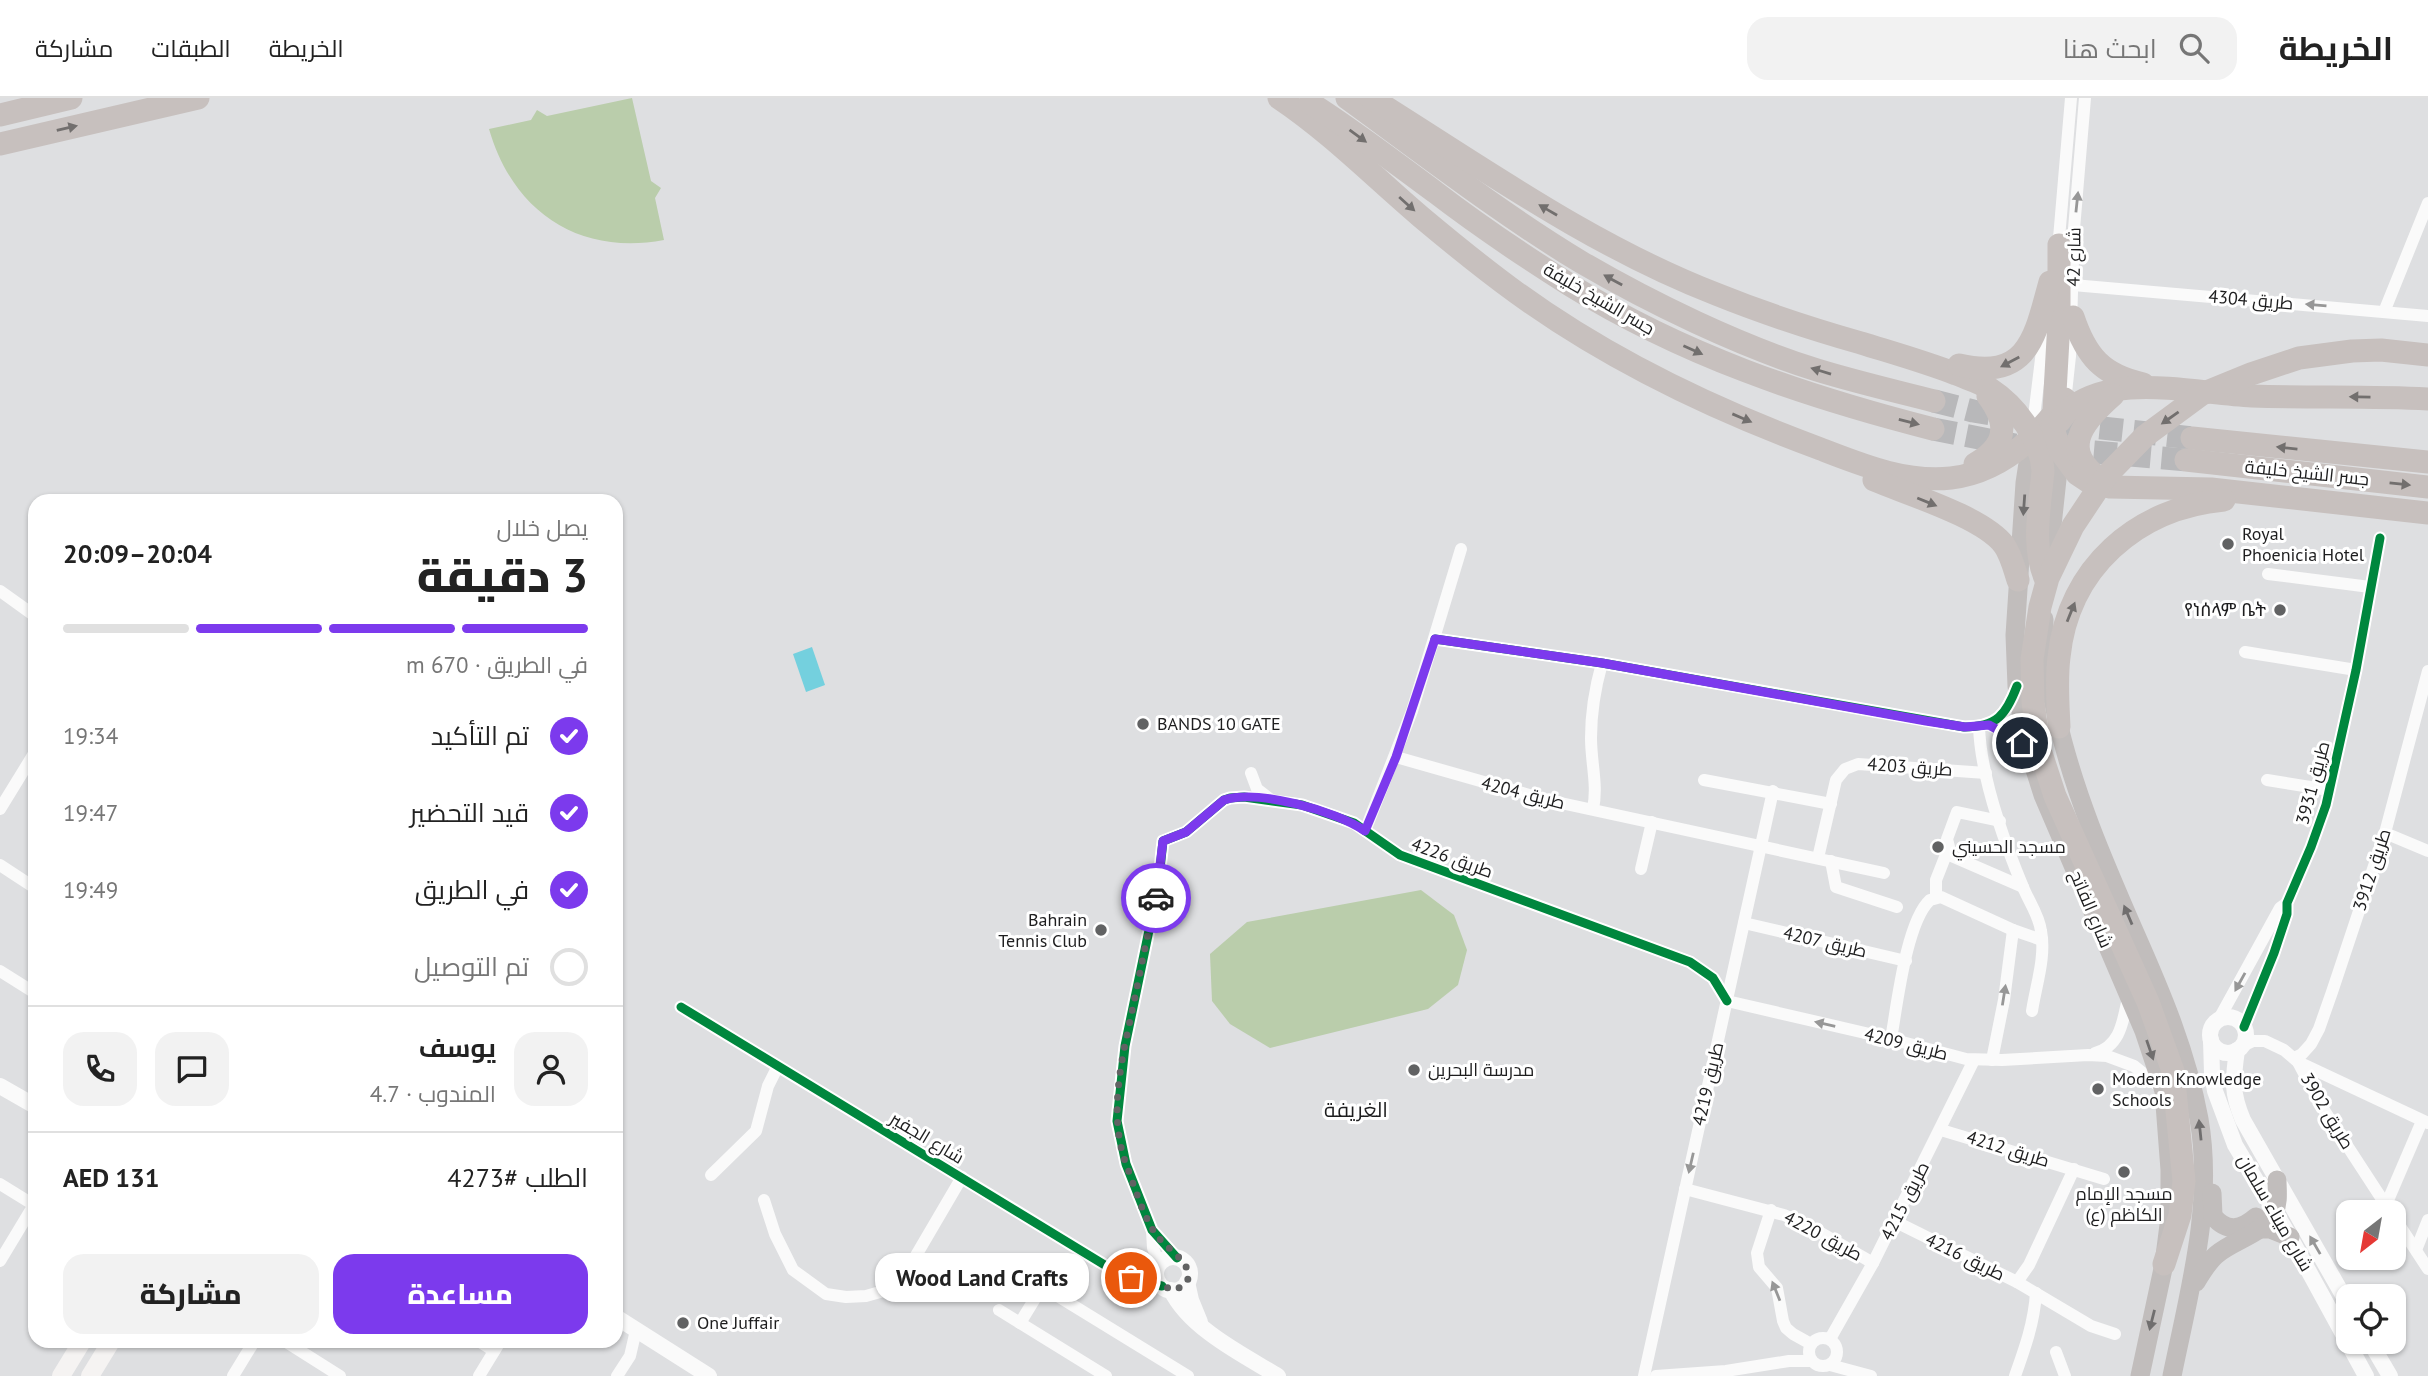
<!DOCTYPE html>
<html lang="ar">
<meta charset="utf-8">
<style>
body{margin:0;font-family:"PT Sans",Cairo,"Noto Sans Ethiopic",sans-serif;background:#f2f2f2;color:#222;direction:rtl;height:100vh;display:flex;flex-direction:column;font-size:26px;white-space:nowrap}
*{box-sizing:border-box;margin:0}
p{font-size:23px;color:#767676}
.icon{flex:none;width:38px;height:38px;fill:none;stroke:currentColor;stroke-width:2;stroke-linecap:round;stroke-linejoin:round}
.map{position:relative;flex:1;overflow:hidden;direction:ltr}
.sheet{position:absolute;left:28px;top:396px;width:595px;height:854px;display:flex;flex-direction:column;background:#fff;border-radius:21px;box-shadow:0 2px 5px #0004;direction:rtl}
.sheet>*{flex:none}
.needle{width:46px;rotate:211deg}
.tools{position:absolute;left:2336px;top:1102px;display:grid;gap:14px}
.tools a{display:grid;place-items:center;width:70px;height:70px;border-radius:14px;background:#fff;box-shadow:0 2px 5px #0004;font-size:35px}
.pin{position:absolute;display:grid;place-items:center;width:60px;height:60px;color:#fff;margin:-30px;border:4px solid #fff;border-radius:50%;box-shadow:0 2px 7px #0007}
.courier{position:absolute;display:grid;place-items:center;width:70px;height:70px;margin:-35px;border:5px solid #7c3aed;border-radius:50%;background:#fff;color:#222;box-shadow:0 2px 9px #0007}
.bubble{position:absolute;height:49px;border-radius:21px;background:#fff;box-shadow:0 2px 5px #0004;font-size:23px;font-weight:800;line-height:49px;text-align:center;direction:rtl}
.headline em{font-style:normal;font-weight:800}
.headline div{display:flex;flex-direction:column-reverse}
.headline{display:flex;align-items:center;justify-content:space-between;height:119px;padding:0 35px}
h1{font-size:46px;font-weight:800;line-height:52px}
.bar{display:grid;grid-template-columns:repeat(4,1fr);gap:10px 7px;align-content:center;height:84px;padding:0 35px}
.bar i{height:9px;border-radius:5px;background:#e0e0e0}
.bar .on{background:#7c3aed}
.bar p{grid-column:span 4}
.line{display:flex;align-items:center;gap:18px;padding:0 35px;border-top:2px solid #e0e0e0}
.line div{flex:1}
.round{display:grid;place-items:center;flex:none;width:74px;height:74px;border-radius:21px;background:#f2f2f2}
ol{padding:0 35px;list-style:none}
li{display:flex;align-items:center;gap:21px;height:77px}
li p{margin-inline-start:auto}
li .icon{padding:7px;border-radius:50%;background:#7c3aed;color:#fff;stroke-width:4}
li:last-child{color:#767676}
li i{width:38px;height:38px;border:4px solid #e0e0e0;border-radius:50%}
.action{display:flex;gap:14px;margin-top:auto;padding:14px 35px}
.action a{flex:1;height:80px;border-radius:21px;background:#7c3aed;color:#fff;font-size:28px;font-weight:800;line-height:80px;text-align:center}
.action a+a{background:#f2f2f2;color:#222}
header{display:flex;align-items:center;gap:42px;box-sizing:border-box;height:98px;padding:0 35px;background:#fff;border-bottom:2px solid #e0e0e0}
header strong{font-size:33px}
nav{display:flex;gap:38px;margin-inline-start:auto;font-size:24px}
.search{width:490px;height:63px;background:#f2f2f2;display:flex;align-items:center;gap:18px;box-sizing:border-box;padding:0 24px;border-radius:21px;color:#767676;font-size:26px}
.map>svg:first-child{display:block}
.green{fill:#bacdab}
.water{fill:#74d0de}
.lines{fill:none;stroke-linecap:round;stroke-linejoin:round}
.motorway-tunnel{stroke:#b8b8ba;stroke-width:23;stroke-dasharray:23 11;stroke-linecap:butt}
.minor{stroke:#fafafa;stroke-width:12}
.tertiary{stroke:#fafafa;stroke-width:16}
.secondary{stroke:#f5f3f2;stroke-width:18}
.primary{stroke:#c1bdbc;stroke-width:19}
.motorway{stroke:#c7c0be;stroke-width:23}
.cycleway-casing{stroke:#fff;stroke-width:13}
.cycleway{stroke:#00873e;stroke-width:9}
.oneway{fill:#726f6e}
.oneway2{fill:#979797}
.oneway3{fill:#706e6e}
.done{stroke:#616263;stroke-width:7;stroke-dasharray:0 12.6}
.route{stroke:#7c3aed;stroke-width:9}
.poi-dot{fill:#616263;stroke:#fff;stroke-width:2.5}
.labels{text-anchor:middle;stroke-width:6;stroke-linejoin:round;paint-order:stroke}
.street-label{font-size:18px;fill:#1e1e1f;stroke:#fff}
.poi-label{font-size:18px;fill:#1e1e1f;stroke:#fff;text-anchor:start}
.quarter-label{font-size:21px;fill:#1e1e1f;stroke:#fff}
</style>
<header>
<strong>الخريطة</strong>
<div class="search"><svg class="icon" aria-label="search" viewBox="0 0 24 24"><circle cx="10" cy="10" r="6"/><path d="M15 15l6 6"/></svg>ابحث هنا</div>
<nav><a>الخريطة</a><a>الطبقات</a><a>مشاركة</a></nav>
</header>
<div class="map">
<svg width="2428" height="1278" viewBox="0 0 2428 1278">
<rect width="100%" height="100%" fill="#dedfe1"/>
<g class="green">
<path d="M632,0L651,83L661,90L655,100L664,142C579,158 513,114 489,31L531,22L537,12L547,18Z"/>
<path d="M1421,792L1454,817L1467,852L1458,887L1428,911L1270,950L1230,926L1212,903L1210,856L1247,824Z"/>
</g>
<path class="water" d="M812,549L825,587L806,594L793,556Z"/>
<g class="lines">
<g class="motorway-tunnel">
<path d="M1934,303L1973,313L2015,320"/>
<path d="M2066,326L2192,340"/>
<path d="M1933,331L2015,347"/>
<path d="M2060,351L2186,362"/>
</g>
<g class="minor">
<path d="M2058,152L2071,0"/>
<path d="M2073,187L2428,218"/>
<path d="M2384,214L2428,105"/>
<path d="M2065,304L2070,258L2074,131L2085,0"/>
<path d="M2032,335L2045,228"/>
<path d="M2268,476L2370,489"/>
<path d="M0,493L35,518"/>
<path d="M1435,541L1602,565L1964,629C1996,629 2005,618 2016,590"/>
<path d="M2245,554L2356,572"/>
<path d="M1989,627L2015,639L2027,649"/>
<path d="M1979,629C1981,680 2003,741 2023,789C2029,804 2039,817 2041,833C2046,859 2036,887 2032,913"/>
<path d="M1396,659L1547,702L1884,775"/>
<path d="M1251,675L1257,691L1270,701"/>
<path d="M1704,682L1831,706"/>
<path d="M2267,682L2329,692"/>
<path d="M0,711L35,654"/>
<path d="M1593,711C1598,687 1591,665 1591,640C1591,615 1595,590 1602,565"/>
<path d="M1365,733L1412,613L1461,451"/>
<path d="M2385,735L2428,753"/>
<path d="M1947,756L2023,789"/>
<path d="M1818,760L1836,682L1845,671L1858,666L1986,675"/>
<path d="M1831,763L1836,789L1897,809"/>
<path d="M0,767L35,790"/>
<path d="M1641,771L1652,724"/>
<path d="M1936,799V782L1949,749L1947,741L1957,714L2000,723"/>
<path d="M1744,825L1906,863"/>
<path d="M0,873L35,895"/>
<path d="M1727,903L1891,941L1966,961L2002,962L2088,957L2107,958L2134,968L2161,990"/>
<path d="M681,909L1108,1169L1141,1184L1162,1188"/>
<path d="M2219,921L2280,810L2287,805"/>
<path d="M2244,929L2274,855L2287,816V805L2311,749L2326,707L2356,572L2380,440"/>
<path d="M1891,941C1897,908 1906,824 1930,802L1941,799L2013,832L2042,842"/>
<path d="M2242,948L2253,943H2265L2284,952L2298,964L2320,1006L2391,1115"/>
<path d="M2095,955C2121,948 2123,922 2128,900"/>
<path d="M2294,960L2302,956L2311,946L2319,931L2332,894L2385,735L2428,573"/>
<path d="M1992,962L2004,902L2013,832"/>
<path d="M2298,964L2428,1025"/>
<path d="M1941,1032L2104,1081"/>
<path d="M711,1077L756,1033L768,988L778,968"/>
<path d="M0,1086L34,1107"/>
<path d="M1685,1091L1784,1117L1807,1127L1873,1165"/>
<path d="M764,1102L775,1136L793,1172L826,1196L846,1199L866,1198L887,1192L904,1178L962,1079"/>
<path d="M2386,1107L2422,1023"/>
<path d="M1771,1112L1757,1155L1759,1169L1777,1190L1783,1223L1786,1230L1793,1236L1811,1246"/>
<path d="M2394,1119L2428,1171"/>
<path d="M1894,1123L2017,1184L2091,1228L2115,1236"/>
<path d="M1152,1133L1153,1150L1159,1166"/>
<path d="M2416,1152L2428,1122"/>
<path d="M1177,1160L1152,1132L1126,1066L1117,1023L1125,948L1158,789L1163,743L1186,734L1224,702L1230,700L1244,699L1302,707L1354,725L1400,757L1690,864L1713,880L1727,903"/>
<path d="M0,1163L35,1105"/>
<path d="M1017,1173L1188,1278"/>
<path d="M1125,1174L1157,1171"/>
<path d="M2017,1184L2029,1167L2074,1071"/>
<path d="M999,1212L1106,1278"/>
<path d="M1020,1225L1042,1189"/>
<circle cx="1823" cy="1254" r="14"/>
<path d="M1830,1241L1873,1165L1974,962"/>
<path d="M283,1242L340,1278"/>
<path d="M477,1242L494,1253"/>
<path d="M2056,1254L2065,1278"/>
<path d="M1830,1267L1871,1278"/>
<path d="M233,1278L255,1242"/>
<path d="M479,1278L501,1242"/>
<path d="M617,1278L630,1258L636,1232"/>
<path d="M1644,1278L1773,693"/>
<path d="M1656,1278L1726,1273L1789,1263H1812"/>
<path d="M2015,1278C2025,1250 2034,1225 2036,1195"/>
</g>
<g class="tertiary">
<circle cx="2228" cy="937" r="18"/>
<path d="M2211,942L2212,975L2215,993L2235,1047L2290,1139L2366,1278"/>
<path d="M2237,952C2233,981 2231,994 2243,1022L2348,1206"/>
<path d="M0,988L35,1008"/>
<circle cx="1173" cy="1176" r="17"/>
<path d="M1187,1184L1191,1202L1200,1224"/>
<path d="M1171,1192C1189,1230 1243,1257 1278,1278"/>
<path d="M616,1219L709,1278"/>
<path d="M2370,1244L2390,1278"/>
</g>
<g class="secondary">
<path d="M61,1278L83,1242"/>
<path d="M90,1278L112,1242"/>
</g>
<g class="primary">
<path d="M2032,339L2025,385L2015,537L2017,588L2025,640L2043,697L2144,933L2164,993L2170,1072V1119L2164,1166L2140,1278"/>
<path d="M2047,474L2061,344"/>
<path d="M2044,521C2043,553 2050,585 2056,616C2073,693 2104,764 2135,835C2162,896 2187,955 2199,1021C2214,1107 2189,1194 2172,1278"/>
<path d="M2212,1095L2213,1118C2227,1135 2241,1132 2256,1119"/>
<path d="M2259,1131H2270L2290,1139"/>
<path d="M2196,1184C2202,1174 2208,1164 2216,1157C2233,1142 2264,1136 2274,1115C2279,1104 2277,1092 2277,1082"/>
</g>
<g class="motorway">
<path d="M1279,0C1331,35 1374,79 1421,119C1452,145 1484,171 1517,195C1608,261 1712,311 1818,350C1860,366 1904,385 1951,380C2000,374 2037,340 2065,301"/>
<path d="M1347,0C1424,56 1500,115 1581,164C1651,205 1740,248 1817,272C1856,284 1895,293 1934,303"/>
<path d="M1371,0C1483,70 1592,148 1716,196C1763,215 1812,231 1861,245C1893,255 1925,264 1956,276C1968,281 1980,284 1990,291C2016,308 2041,341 2043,373C2040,407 2031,449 2046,482"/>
<path d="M1310,5C1353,32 1394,64 1435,94C1478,127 1524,158 1570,187C1683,257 1804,298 1933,331"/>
<path d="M0,17L71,0"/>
<path d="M0,46L198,0"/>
<path d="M2059,147V223L2053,330L2060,353L2077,376L2089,384L2110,389L2211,391L2428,415"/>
<path d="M2073,219C2086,258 2102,277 2143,286"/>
<path d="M1959,267C2029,283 2035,238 2050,184"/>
<path d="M2060,323C2073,301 2105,292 2130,290C2167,287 2214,296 2252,298C2311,300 2369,298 2428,301"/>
<path d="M2192,340L2428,364"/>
<path d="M2186,362L2428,389"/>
<path d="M1975,366C2007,348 2009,326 1988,298"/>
<path d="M2095,377C2059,348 2088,319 2113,297"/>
<path d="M1874,382C1907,396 1983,419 2004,447C2011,457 2014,470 2018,482"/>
<path d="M2059,629C2058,606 2056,582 2059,559C2068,470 2137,410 2224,402"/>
<path d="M2164,1166L2180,1117L2184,1083L2173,973L2148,904L2055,698L2039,649L2033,604L2032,561L2040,509L2048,480L2073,428L2107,377L2145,338L2202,296L2251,276L2299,260L2352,253L2381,252L2428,257"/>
</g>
<g class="cycleway-casing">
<g id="cycleway">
<path d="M1435,541L1602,565L1964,629C1997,629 2006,617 2017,588"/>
<path d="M681,909L1108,1169L1141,1184L1162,1188"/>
<path d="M2244,929L2274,855L2287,816V805L2311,749L2326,707L2356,572L2380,440"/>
<path d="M1177,1160L1152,1132L1126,1066L1117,1023L1125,948L1158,789L1163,743L1186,734L1224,702L1230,700L1244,699L1302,707L1354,725L1400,757L1690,864L1713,880L1727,903"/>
</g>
</g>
<use href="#cycleway" class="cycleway"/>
</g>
<defs><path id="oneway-solid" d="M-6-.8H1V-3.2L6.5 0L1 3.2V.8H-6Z" transform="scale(1.75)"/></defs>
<g class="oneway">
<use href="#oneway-solid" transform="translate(67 30) rotate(-13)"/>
<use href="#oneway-solid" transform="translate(1358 38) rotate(36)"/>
<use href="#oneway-solid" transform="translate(1407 106) rotate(42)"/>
<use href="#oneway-solid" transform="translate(1548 112) rotate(-150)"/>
<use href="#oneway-solid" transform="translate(1613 182) rotate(-151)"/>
<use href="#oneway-solid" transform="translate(1693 252) rotate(24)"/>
<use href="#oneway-solid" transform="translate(2010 264) rotate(152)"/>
<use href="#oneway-solid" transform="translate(1821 273) rotate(-163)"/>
<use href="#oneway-solid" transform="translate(2360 299) rotate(-179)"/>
<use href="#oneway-solid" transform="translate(1742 320) rotate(23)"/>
<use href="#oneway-solid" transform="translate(2170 320) rotate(145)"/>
<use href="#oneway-solid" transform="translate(1909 324) rotate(14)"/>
<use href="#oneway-solid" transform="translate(2287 350) rotate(-174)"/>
<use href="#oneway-solid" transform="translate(2400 386) rotate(6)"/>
<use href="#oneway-solid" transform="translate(1927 404) rotate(22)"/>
<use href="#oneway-solid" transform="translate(2071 514) rotate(-68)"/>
</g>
<g class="oneway2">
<use href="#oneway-solid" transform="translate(2077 104) rotate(-84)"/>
<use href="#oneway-solid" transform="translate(2316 207) rotate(-175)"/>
<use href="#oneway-solid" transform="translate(2240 884) rotate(119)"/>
<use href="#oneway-solid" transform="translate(2004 897) rotate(-81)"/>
<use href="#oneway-solid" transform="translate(1825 926) rotate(-167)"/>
<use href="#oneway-solid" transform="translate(1691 1065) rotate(103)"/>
<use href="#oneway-solid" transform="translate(2315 1147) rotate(-120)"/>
<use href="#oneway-solid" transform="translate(1776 1193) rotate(-112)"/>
</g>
<g class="oneway3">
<use href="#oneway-solid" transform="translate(2024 407) rotate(94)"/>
<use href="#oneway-solid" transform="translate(2128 817) rotate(-113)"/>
<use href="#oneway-solid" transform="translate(2150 952) rotate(71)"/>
<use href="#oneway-solid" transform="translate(2200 1032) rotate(-96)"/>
<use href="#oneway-solid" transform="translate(2152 1222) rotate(104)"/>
</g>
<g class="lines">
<path class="done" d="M1131,1180L1176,1192L1187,1184C1194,1165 1169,1153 1158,1139C1144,1122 1134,1087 1126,1066C1107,1014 1123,957 1134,904C1141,869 1148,834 1156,800"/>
<path class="route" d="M1156,800L1163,743L1186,734L1224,702C1258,691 1336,713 1365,733L1396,659L1435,541L1602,565L1926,623L1965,629L1989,627L2022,645"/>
</g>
<g class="poi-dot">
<circle cx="2228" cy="446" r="7"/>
<circle cx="2280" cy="512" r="7"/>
<circle cx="1143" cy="626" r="7"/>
<circle cx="1938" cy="749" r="7"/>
<circle cx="1101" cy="832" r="7"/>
<circle cx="1414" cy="972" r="7"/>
<circle cx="2098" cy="991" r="7"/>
<circle cx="2124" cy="1074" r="7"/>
<circle cx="683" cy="1225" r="7"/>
</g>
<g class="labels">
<g class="street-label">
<text transform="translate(2074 159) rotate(-89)" y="6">شارع 42</text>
<text transform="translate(1599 201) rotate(30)" y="6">جسر الشيخ خليفة</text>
<text transform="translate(2251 202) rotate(5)" y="6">طريق 4304</text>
<text transform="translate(2307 375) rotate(6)" y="6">جسر الشيخ خليفة</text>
<text transform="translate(1910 669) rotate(4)" y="6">طريق 4203</text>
<text transform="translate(2313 685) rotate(-75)" y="6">طريق 3931</text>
<text transform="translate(1523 695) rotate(14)" y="6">طريق 4204</text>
<text transform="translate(1452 760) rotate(20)" y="6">طريق 4226</text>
<text transform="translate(2372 772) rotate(-72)" y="6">طريق 3912</text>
<text transform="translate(2091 811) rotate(67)" y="6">شارع الفاتح</text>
<text transform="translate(1825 844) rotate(13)" y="6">طريق 4207</text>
<text transform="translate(1906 946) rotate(14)" y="6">طريق 4209</text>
<text transform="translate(1708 986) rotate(-77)" y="6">طريق 4219</text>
<text transform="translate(2327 1013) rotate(59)" y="6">طريق 3902</text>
<text transform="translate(927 1040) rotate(31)" y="6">شارع الجفير</text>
<text transform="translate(2008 1051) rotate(17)" y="6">طريق 4212</text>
<text transform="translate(1905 1103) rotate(-63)" y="6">طريق 4215</text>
<text transform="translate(2275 1115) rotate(60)" y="6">شارع ميناء سلمان</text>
<text transform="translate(1823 1138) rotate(28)" y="6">طريق 4220</text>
<text transform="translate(1965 1159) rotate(26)" y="6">طريق 4216</text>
</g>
<g class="poi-label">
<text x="2242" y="442">Royal<tspan x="2242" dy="21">Phoenicia Hotel</tspan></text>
<text x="2266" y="518" text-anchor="end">የነሰላም ቤት</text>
<text x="1157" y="632">BANDS 10 GATE</text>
<text x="1952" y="755">مسجد الحسيني</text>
<text x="1087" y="828" text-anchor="end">Bahrain<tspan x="1087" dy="21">Tennis Club</tspan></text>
<text x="1428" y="978">مدرسة البحرين</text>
<text x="2112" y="987">Modern Knowledge<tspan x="2112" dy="21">Schools</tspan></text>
<text x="2124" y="1102" text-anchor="middle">مسجد الإمام<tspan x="2124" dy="21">الكاظم (ع)</tspan></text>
<text x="697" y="1231">One Juffair</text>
</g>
<g class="quarter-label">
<text x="1356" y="1019">الغريفة</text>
</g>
</g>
</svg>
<div class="tools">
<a><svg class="needle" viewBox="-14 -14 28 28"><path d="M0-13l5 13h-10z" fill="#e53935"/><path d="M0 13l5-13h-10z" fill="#767676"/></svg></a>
<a><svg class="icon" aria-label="locate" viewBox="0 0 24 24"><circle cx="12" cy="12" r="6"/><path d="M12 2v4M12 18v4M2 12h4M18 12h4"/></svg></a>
</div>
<div class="pin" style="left:1131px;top:1180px;background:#ea580c"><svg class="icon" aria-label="bag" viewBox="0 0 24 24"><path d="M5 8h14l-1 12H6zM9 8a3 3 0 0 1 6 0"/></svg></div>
<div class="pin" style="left:2022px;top:645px;background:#1f2937"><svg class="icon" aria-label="home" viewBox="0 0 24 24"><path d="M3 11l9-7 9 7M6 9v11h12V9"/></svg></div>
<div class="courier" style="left:1156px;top:800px"><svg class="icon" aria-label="car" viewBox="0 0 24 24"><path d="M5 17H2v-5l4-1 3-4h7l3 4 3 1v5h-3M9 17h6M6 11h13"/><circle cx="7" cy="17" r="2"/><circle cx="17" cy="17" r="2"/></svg></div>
<div class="bubble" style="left:875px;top:1155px;width:214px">Wood Land Crafts</div>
<section class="sheet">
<div class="headline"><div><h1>3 دقيقة</h1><p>يصل خلال</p></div><em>20:04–20:09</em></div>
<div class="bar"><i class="on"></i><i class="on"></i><i class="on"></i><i></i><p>في الطريق · 670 m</p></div>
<ol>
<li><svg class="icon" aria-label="check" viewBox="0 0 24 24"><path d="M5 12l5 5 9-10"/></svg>تم التأكيد<p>19:34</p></li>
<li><svg class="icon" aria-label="check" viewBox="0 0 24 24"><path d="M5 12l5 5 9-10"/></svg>قيد التحضير<p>19:47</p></li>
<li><svg class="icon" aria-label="check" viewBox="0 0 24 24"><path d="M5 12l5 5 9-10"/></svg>في الطريق<p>19:49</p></li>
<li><i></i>تم التوصيل</li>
</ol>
<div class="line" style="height:126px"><a class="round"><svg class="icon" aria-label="person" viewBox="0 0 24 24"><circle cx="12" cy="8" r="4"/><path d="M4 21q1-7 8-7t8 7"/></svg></a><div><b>يوسف</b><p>المندوب · 4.7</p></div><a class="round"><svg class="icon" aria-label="chat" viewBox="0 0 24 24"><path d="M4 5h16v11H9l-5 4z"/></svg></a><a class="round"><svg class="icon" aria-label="phone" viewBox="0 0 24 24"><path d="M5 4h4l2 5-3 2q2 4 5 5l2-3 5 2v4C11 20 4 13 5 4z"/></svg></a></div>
<div class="line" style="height:91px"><div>الطلب #4273</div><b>AED 131</b></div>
<div class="action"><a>مساعدة</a><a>مشاركة</a></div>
</section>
</div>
